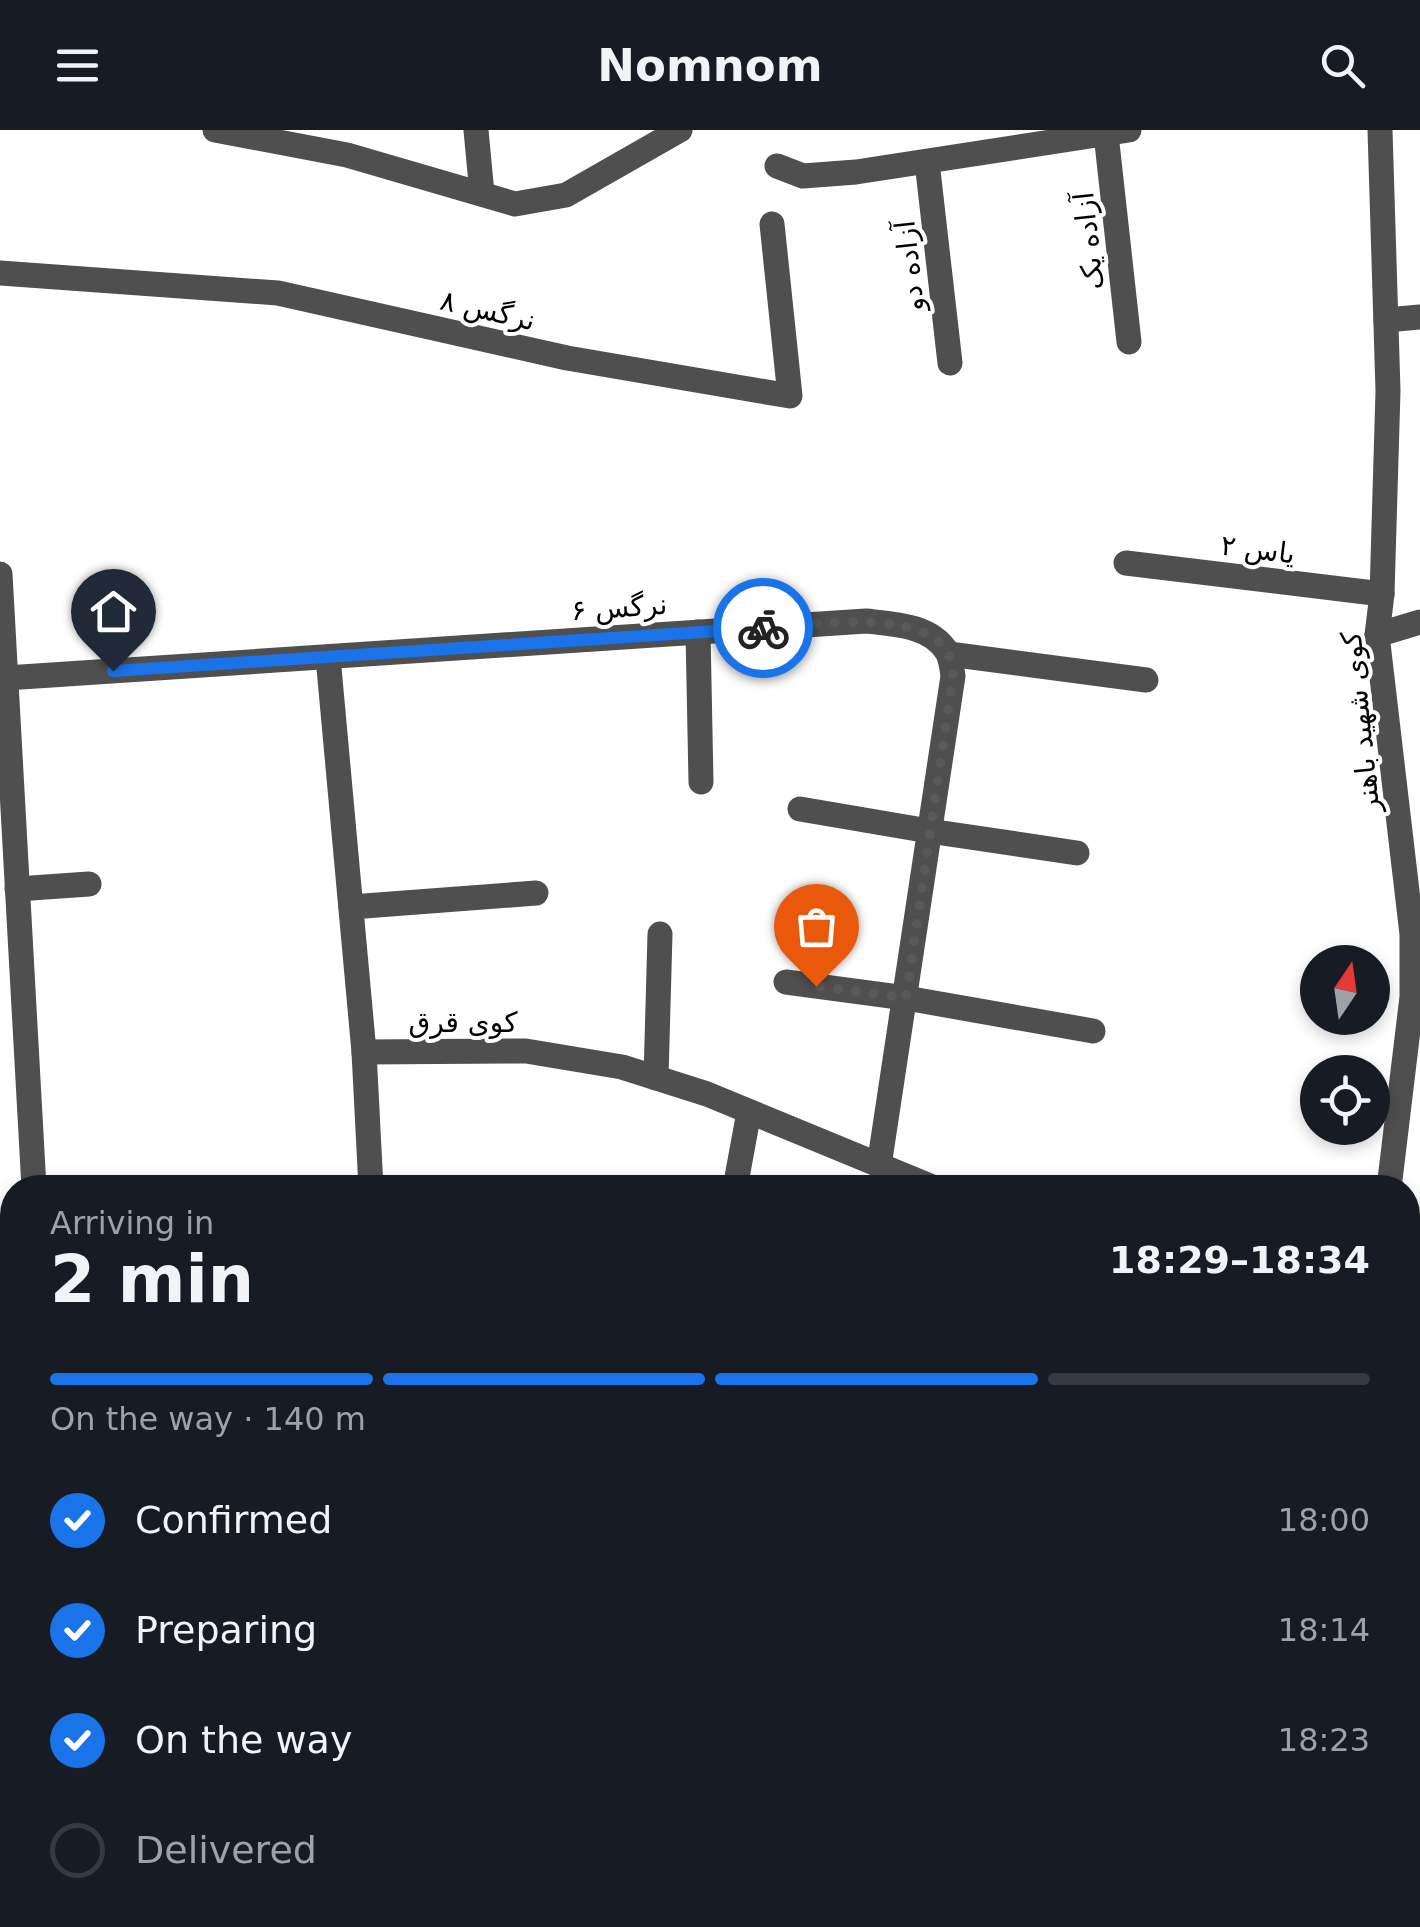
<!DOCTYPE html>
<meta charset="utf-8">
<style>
body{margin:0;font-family:"DejaVu Sans",Cairo,sans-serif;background:#242831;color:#f1f3f6;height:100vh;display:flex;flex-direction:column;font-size:38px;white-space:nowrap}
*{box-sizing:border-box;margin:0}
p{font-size:32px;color:#9ea1a6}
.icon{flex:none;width:55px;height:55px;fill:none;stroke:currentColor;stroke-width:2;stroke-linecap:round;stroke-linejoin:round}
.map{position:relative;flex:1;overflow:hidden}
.side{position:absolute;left:0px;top:1045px;width:1420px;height:752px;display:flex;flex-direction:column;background:#171b24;border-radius:40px 40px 0 0;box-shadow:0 5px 15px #0003}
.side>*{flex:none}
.needle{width:65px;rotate:13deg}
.buttons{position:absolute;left:1300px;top:815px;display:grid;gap:20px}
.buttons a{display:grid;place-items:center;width:90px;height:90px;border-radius:50%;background:#171b24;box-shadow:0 5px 15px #0003;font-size:50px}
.pin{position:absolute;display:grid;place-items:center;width:85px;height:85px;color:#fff;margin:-102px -42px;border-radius:50% 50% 50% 0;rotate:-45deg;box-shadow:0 0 10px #0007}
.pin .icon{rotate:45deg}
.courier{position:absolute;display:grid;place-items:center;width:100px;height:100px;margin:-50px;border:8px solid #1a73e8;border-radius:50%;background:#fff;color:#222;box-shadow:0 2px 12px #0007}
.headline em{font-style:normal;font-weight:800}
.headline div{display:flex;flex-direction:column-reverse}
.headline{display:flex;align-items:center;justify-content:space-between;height:170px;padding:0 50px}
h1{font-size:65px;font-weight:800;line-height:75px}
.bar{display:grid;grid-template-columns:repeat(4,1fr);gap:15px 10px;align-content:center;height:120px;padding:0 50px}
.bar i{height:12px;border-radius:8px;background:#363941}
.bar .on{background:#1a73e8}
.bar p{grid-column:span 4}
ol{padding:0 50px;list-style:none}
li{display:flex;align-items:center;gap:30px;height:110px}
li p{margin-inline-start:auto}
li .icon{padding:10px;border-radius:50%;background:#1a73e8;color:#fff;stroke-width:4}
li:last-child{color:#9ea1a6}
li i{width:55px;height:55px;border:5px solid #363941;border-radius:50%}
header{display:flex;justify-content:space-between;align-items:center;height:130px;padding:0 50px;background:#171b24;font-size:45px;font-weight:800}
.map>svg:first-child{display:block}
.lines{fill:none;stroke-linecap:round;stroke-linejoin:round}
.highway-casing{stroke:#dbdbdb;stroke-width:35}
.minor{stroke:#4f4f4f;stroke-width:25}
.highway{stroke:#000;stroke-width:30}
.done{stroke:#595959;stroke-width:10;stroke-dasharray:0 18}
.route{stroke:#1a73e8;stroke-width:12}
.labels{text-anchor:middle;stroke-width:8;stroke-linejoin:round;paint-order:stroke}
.street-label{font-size:28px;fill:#000;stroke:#fff}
</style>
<header><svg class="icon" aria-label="menu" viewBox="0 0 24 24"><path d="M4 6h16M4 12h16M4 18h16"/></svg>Nomnom<svg class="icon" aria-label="search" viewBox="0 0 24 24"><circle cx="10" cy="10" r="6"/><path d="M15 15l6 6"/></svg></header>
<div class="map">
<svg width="1420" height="1797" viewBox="0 0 1420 1797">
<rect width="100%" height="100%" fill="#fff"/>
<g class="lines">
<g class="highway-casing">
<g id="highway">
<path d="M1408,1456L1420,1450"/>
<path d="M1408,1536L1420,1530"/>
<path d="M0,1711L12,1709"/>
<path d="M0,1737L12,1736"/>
<path d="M167,1797L192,1785"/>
<path d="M205,1797L362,1789L383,1785"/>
</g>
</g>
<g class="minor">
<path d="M215,0L347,25L515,74L566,65L680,0"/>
<path d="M476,0L482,64"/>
<path d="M1380,0L1388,261L1382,464L1377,505L1412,804V867L1389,1058"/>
<path d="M1106,4L1129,212"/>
<path d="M927,32L950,233"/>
<path d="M777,36L803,46L856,42L1129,0"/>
<path d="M0,143L278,163L567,228L790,266L772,94"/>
<path d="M1386,190L1420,187"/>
<path d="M1126,433L1382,464"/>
<path d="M0,444L34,1058"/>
<path d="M698,502L701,652"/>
<path d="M1377,505L1420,492"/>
<path d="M949,524L1146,550"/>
<path d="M328,527L364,922L526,921L622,937L707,964L935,1058"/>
<path d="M6,548L866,491C893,494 931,495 947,522C951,529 952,538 953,546L879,1036"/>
<path d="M800,679L929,701L1077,723"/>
<path d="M17,759L89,754"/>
<path d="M351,777L536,763"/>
<path d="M786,852L906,868L1093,901"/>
<path d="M364,922L371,1058"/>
<path d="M656,948L660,804"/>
<path d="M735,1058L749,982"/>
<path d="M1408,1243L1420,1249"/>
<path d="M0,1679L12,1684"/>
<path d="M546,1797L547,1785"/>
<path d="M912,1797L918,1785"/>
<path d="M1071,1797L1072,1785"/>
</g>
<use href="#highway" class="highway"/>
</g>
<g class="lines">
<path class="done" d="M763,498C808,495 922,477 948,523C951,529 952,539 953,546L906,868L816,856"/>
<path class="route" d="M113,541L763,498"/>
</g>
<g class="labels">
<g class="street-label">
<text transform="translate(1088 111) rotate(-96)" y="10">آزاده یک</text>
<text transform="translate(909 136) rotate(-96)" y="10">آزاده دو</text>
<text transform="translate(488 180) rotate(13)" y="10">نرگس ۸</text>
<text transform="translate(1258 419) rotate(7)" y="10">یاس ۲</text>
<text transform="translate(619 477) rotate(-4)" y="10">نرگس ۶</text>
<text transform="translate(1360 592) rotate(-96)" y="10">کوی شهید باهنر</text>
<text x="463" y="902">کوی قرق</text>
</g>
</g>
</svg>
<div class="buttons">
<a><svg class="needle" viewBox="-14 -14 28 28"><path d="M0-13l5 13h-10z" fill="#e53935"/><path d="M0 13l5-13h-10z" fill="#9ea1a6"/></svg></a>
<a><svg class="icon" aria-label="locate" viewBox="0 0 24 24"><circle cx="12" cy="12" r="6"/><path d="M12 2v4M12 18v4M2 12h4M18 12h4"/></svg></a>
</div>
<div class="pin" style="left:816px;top:856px;background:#ea580c"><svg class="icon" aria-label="bag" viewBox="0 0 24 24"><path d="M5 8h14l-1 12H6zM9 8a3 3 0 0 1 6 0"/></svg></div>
<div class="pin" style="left:113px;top:541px;background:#1f2937"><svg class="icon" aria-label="home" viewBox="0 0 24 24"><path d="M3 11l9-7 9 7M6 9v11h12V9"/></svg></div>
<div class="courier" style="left:763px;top:498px"><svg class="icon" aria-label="bike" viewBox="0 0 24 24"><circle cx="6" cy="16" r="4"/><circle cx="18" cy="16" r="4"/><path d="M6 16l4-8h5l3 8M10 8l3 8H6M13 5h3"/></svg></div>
<section class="side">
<div class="headline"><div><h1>2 min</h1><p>Arriving in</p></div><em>18:29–18:34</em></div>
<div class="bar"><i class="on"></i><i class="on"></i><i class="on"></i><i></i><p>On the way · 140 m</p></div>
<ol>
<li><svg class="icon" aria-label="check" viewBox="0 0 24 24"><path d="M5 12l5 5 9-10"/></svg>Confirmed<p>18:00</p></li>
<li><svg class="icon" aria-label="check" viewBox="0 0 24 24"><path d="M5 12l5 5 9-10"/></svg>Preparing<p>18:14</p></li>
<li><svg class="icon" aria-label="check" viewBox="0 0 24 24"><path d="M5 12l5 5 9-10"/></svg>On the way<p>18:23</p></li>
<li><i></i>Delivered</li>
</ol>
</section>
</div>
